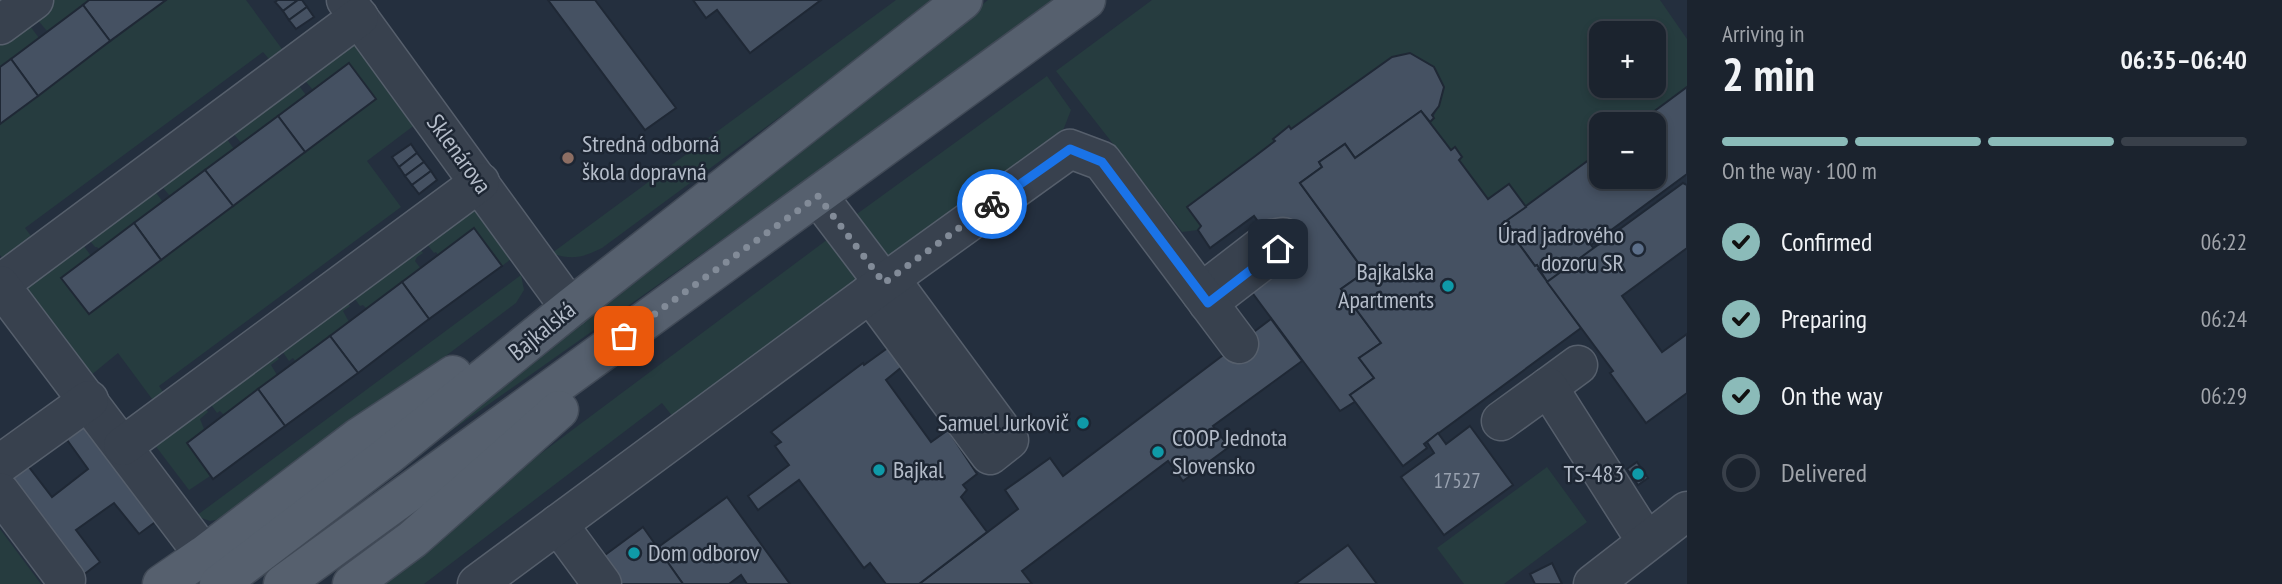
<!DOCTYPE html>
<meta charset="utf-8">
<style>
body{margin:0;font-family:"PT Sans Narrow",sans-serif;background:#282f3a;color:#f1f3f6;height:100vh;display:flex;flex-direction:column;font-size:26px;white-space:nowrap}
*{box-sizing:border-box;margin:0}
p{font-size:23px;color:#a0a4aa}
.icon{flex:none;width:38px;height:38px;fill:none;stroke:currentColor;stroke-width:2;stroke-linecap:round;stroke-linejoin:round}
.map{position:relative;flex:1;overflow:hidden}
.details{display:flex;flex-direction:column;background:#1b232e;width:595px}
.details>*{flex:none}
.tools{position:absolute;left:1589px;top:21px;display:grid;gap:14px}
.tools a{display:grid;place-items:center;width:77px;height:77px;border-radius:14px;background:#1b232e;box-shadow:0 4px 10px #0003,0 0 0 2px #39404a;font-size:35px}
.pin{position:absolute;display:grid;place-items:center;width:60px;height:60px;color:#fff;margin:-30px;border-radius:14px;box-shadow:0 4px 10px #0006}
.courier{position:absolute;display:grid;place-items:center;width:70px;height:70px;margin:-35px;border:5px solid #1a73e8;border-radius:50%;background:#fff;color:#222;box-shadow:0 2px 9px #0007}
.headline em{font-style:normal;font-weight:700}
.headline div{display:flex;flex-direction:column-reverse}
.headline{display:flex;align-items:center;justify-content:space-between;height:119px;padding:0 35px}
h1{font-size:46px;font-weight:700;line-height:52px}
.bar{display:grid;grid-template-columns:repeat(4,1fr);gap:10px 7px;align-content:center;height:84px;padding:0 35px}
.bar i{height:9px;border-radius:5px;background:#39404a}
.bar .on{background:#8bbbb9}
.bar p{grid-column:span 4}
ol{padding:0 35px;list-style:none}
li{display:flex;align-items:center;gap:21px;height:77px}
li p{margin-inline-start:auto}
li .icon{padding:7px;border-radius:50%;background:#8bbbb9;color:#111;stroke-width:4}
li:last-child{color:#a0a4aa}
li i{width:38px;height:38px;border:4px solid #39404a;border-radius:50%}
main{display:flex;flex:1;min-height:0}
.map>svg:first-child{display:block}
.green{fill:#263c3f;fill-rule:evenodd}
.building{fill:#455162;stroke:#1f2835;stroke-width:2}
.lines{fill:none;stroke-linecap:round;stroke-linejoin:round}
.minor-casing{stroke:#565f6c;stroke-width:41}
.major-casing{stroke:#414a57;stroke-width:41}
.minor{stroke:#38414e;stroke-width:38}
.major{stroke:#56606e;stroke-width:38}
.done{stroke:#828b98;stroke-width:7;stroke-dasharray:0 12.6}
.route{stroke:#1a73e8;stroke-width:9}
.education-dot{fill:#8d6e63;stroke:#1d2633;stroke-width:2.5}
.service-dot{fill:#5c6f8a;stroke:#1d2633;stroke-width:2.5}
.culture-dot{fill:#0f9aa8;stroke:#1d2633;stroke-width:2.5}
.labels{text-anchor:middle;stroke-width:5;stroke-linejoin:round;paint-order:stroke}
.number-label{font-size:21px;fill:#98a1af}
.poi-label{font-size:24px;fill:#b4bcc9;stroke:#1d2633;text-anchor:start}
.street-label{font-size:24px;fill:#b4bcc9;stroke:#1d2633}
</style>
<main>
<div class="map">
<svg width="1687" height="584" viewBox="0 0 1687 584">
<rect width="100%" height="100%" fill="#242f3e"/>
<g class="green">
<path d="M47,0H90L47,31L31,12Z"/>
<path d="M167,0H246L282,49L269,59L263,52L25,228L43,252L9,267L0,255V124Z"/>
<path d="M896,0H938L602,248C584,257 571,261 552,253Z"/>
<path d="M988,0H1057L925,96L417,455L757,180Z"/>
<path d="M1152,0H1660L1687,39V87L1637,124H1601V151L1526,207L1509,184L1488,199L1459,160L1462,157L1456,147L1451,150L1430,122C1440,107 1448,86 1435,69C1430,62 1417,57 1410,53L1392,57L1291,129L1289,127L1273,139L1275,141L1187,207L1201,226L1198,230L1182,232L1056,71ZM1601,33H1654V86H1601Z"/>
<path d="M24,18L39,38L0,67V35Z"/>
<path d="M347,32L416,124L367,161L401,207L159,386L174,408L161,411L118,353L90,376L18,279L76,235L91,256L62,278L89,314L376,99L349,63L313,90L296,70Z"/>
<path d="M290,74L306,95L241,143L225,123Z"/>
<path d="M1047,76L1071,110L1064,128L1055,138L893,259H882L850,219Z"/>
<path d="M219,128L234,149L170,196L153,176Z"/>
<path d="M147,181L163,202L99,249L97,247H95L82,231Z"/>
<path d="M471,197L515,256L502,266L438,255L436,252L434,253L420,235Z"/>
<path d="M828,239L862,283L677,422L662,403L424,584H366Z"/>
<path d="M413,240L423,253L417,257L415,261L421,269L367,309L363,305L360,306L348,289Z"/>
<path d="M521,275L524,290L516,303L232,517L210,521L196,516Z"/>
<path d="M341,294L350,306L343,311L349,322L296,362L293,358L289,361L276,342Z"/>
<path d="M269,346L279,359L271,365L277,375L224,415L220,411L217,413L204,395Z"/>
<path d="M198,399L208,412L200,419L204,429L187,443L210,476L189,490L148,436Z"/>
<path d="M1547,467L1587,522L1504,584H1464L1437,548Z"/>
<path d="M0,529L41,584H0Z"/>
</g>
<g class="building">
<path d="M89,0H166L110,41L83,5Z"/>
<path d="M278,0H298L283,11L275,2Z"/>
<path d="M298,0H302L307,7L289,20L283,11Z"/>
<path d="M548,0H595L676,108L645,130Z"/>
<path d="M693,0H821L750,53L717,10L706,18Z"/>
<path d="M83,5L110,41L38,96L11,59Z"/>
<path d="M307,7L314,17L296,29L289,20Z"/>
<path d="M1410,53L1434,67L1444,87L1439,106L1432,115L1434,118L1430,122L1421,111L1355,158L1345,144L1319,162L1322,167L1300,183L1365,272L1341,289L1381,343L1359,358L1374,378L1350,395L1356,401L1340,411L1245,283L1282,255L1254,216L1210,248L1198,230L1201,226L1187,207L1254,157L1275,141L1273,139L1289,126L1291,129L1392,57Z"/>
<path d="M11,59L38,96L0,124V67Z"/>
<path d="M349,63L376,99L305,152L278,116Z"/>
<path d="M1687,87V174L1591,245L1594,249L1547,282L1537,265L1535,266L1511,233L1513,231L1503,223L1601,151V177H1654V124H1637Z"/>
<path d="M1421,111L1451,150L1455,147L1462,157L1459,160L1488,199L1509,184L1526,207L1503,223L1513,231L1511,233L1535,266L1537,265L1539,268L1538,269L1581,328L1424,444L1427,448L1403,466L1350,395L1374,378L1359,358L1381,343L1341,289L1365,272L1300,183L1322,167L1319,162L1345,144L1355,158Z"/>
<path d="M278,116L305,152L233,206L205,170Z"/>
<path d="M411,144L417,153L399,167L392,157Z"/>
<path d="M417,153L424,162L405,176L399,167Z"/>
<path d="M424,162L431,171L412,185L405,176Z"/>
<path d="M205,170L233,206L161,260L134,223Z"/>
<path d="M431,171L437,180L419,194L412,185Z"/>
<path d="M1683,183L1687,185V248L1622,296L1662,352L1687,334V393L1646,423L1610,373L1613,371L1547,282Z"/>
<path d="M134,223L161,260L89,314L61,278Z"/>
<path d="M474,228L502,266L429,319L402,282Z"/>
<path d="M402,282L429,319L358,373L330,336Z"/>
<path d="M1271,319L1302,361L1213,426L1229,447L1183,481L1168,461L1022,571L1032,584H919L1018,509L1005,490L1050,458L1063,476Z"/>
<path d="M330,336L358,373L285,426L258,389Z"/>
<path d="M889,347L903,366L886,380L931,442L948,430L977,474L963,485L967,490L961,497L987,532L919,584H886L870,563L864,568L799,480L758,510L748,496L789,465L775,446L781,442L771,432L863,363L864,365Z"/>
<path d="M258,389L285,426L213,479L187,443Z"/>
<path d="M83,423L158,520L139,534L114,503L76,530L100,562L82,576L9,480L28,466L52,497L88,469L65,437Z"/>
<path d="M1470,426L1513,485L1444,535L1401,477L1434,453L1427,442L1438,433L1446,444Z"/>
<path d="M1637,462L1648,478L1638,485L1627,469Z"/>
<path d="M727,497L790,584H747L741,575L729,584H683L657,548Z"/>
<path d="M643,527L683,584H620L601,558Z"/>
<path d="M1348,545L1377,584H1295Z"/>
<path d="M1552,563L1562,584H1535L1530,574Z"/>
</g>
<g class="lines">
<g class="minor-casing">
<g id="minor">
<path d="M346,0L570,308"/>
<path d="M0,25L34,0"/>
<path d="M818,196L884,283"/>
<path d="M0,284L359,17"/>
<path d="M0,285L204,555"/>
<path d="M870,293L990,455L1009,440L890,279"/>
<path d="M1201,293L1271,239L1283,237L1278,249L1208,303"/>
<path d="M1548,387L1578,365"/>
<path d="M1501,421L1548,387L1646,541"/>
<path d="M123,446L480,182"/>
<path d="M0,464L89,400"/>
<path d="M0,492L66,580"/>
<path d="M558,524L602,584"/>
<path d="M477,584L884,283L1070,149L1102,161L1239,344"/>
<path d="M1593,584L1687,511"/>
</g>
</g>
<g class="major-casing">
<g id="major">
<path d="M162,584L204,555L359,437L453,375"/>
<path d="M219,584L386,457L570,308L963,0"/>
<path d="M283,584L1086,0"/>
<path d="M352,584L413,539L559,410"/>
</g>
</g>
<use href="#minor" class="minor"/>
<use href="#major" class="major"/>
</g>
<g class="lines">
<path class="done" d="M624,336L818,196L884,283L992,204"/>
<path class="route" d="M992,204L1070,149L1102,162L1208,303L1278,249"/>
</g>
<circle class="education-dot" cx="568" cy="158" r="7"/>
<circle class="service-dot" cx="1638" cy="249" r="7"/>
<g class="culture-dot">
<circle cx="1448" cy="286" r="7"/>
<circle cx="1083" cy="423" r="7"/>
<circle cx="1158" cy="452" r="7"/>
<circle cx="879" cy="470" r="7"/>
<circle cx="1638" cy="474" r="7"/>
<circle cx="634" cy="553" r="7"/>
</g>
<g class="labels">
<g class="number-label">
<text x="1457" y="488">17527</text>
</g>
<g class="poi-label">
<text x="582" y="152">Stredná odborná<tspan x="582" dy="28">škola dopravná</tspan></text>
<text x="1624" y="243" text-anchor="end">Úrad jadrového<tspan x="1624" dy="28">dozoru SR</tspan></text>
<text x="1434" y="280" text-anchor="end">Bajkalska<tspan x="1434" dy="28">Apartments</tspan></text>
<text x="1069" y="431" text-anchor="end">Samuel Jurkovič</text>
<text x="1172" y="446">COOP Jednota<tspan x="1172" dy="28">Slovensko</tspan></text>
<text x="893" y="478">Bajkal</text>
<text x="1624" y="482" text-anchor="end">TS-483</text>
<text x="648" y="561">Dom odborov</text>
</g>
<g class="street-label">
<text transform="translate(459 154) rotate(54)" y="8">Sklenárova</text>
<text transform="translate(542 331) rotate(-39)" y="8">Bajkalská</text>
</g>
</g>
</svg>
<div class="tools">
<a>+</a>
<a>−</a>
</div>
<div class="pin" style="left:624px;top:336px;background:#ea580c"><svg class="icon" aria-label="bag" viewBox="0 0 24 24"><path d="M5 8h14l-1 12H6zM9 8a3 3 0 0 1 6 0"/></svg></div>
<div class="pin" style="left:1278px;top:249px;background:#1f2937"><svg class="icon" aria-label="home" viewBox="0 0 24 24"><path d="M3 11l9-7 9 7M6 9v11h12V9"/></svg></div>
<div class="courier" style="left:992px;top:204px"><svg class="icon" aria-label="bike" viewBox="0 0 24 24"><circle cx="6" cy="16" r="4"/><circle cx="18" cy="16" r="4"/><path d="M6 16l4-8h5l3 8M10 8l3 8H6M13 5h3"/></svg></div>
</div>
<section class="details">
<div class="headline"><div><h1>2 min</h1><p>Arriving in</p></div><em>06:35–06:40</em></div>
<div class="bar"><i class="on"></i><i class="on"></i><i class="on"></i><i></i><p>On the way · 100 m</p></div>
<ol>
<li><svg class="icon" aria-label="check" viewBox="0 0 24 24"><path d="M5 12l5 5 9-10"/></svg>Confirmed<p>06:22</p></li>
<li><svg class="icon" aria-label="check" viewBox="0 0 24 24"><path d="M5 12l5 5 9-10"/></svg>Preparing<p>06:24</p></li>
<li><svg class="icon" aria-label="check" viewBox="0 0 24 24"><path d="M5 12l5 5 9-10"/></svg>On the way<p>06:29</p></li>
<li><i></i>Delivered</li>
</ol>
</section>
</main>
